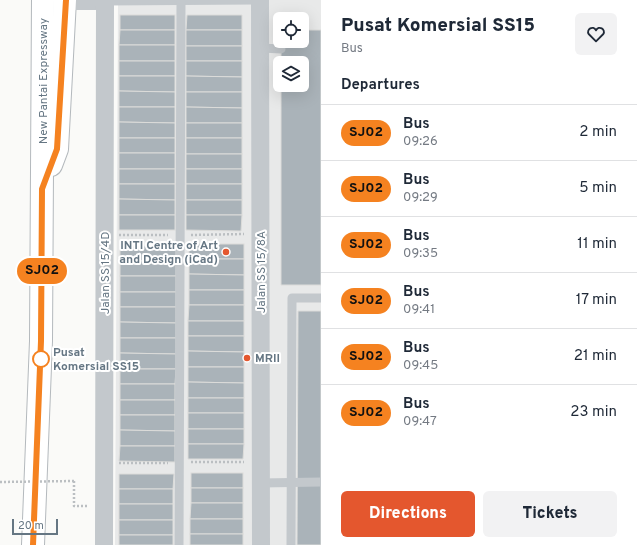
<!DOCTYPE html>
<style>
body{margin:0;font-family:Overpass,sans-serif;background:#f2f2f3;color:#1f2937;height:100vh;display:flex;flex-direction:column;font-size:15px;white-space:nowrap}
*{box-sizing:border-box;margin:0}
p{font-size:13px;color:#747a83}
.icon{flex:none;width:22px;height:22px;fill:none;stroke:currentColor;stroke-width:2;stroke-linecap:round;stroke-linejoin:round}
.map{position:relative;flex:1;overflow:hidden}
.details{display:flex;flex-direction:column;background:#fff;width:316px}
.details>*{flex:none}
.badge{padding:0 8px;border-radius:13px;font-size:14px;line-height:26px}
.fabs{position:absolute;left:273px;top:12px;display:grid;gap:8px}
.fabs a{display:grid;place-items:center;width:36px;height:36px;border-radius:6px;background:#fff;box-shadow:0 4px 16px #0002;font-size:20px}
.scale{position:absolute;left:12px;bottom:10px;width:46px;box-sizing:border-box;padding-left:4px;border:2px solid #657683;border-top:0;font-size:11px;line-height:14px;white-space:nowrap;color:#657683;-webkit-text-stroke:3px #fff;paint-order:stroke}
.map>.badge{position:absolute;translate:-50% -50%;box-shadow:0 0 0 2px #fff}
h2{padding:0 20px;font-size:15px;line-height:36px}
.round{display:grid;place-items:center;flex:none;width:42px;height:42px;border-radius:6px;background:#f2f2f3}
.headline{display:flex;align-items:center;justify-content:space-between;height:68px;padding:0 20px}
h1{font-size:19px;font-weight:800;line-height:30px}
.primary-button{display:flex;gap:8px;margin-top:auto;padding:8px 20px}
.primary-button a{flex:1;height:46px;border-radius:6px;background:#e4572e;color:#fff;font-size:16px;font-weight:800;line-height:46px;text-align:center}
.primary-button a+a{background:#f2f2f3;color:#1f2937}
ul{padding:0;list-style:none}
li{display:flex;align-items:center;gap:12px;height:56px;padding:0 20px;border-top:1px solid #e0e1e3}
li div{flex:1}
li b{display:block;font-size:15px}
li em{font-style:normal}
li .badge{min-width:44px;font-weight:700;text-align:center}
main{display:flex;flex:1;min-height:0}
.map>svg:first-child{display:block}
</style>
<main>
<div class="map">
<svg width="321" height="545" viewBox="0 0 321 545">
<rect width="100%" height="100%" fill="#fafaf8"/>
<path fill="#e8e9e9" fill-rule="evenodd" d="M118,0H321V545H115ZM280,19H302V41H280ZM280,63H302V85H280Z"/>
<g fill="#aab3b9" stroke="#dcdcda">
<rect x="120" y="15" width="55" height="15"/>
<polygon points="187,15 242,15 242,30 186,30"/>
<polygon points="120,30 175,30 175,45 119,45"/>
<rect x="186" y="30" width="56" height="16"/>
<polygon points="302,30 321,30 321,285 281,285 281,85 302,85 302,63 281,63 281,41 302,41"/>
<rect x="119" y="45" width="56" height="16"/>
<rect x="186" y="46" width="56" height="15"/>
<rect x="119" y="61" width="56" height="15"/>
<polygon points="186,61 242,61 242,77 186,76"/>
<polygon points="119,76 175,76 175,92 119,91"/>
<polygon points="186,76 242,77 242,92 186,92"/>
<polygon points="119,91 175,92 175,107 119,107"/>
<polygon points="186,92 242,92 242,108 186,107"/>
<polygon points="119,107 175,107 175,123 119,122"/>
<polygon points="186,107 242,108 242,123 186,123"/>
<polygon points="119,122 175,123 175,138 119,138"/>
<rect x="186" y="123" width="56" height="15"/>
<rect x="119" y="138" width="56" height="15"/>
<rect x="186" y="138" width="56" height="16"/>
<rect x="119" y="153" width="56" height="16"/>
<rect x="186" y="154" width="56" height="15"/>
<rect x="119" y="169" width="56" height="15"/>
<rect x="186" y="169" width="56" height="15"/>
<polygon points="119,184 175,184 175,200 119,199"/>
<rect x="186" y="184" width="56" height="16"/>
<polygon points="119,199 175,200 175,215 119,215"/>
<rect x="186" y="200" width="56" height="15"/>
<rect x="119" y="215" width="56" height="15"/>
<polygon points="186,215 242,215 241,231 186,230"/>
<rect x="189" y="244" width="55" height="15"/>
<rect x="120" y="246" width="56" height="15"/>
<polygon points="189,259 244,259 244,275 189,274"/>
<rect x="120" y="261" width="56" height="15"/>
<polygon points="189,274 244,275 244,290 189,290"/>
<rect x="120" y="276" width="56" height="16"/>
<rect x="189" y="290" width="55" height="15"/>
<rect x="120" y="292" width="56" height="15"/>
<polygon points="189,305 244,305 244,321 188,321"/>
<polygon points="120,307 176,307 176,323 120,322"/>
<polygon points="298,311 321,311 321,545 297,545"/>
<rect x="188" y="321" width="56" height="15"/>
<polygon points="120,322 176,323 176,338 120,338"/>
<polygon points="188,336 244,336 244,352 188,351"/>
<polygon points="120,338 176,338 176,354 120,353"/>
<polygon points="188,351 244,352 244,367 188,367"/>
<polygon points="120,353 176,354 176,369 120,369"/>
<polygon points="188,367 244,367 244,383 188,382"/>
<polygon points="120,369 176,369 175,384 120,384"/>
<polygon points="188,382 244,383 244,398 188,398"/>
<rect x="120" y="384" width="55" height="16"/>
<rect x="188" y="398" width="56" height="15"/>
<rect x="120" y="400" width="55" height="15"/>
<rect x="188" y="413" width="56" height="16"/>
<polygon points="120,415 175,415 175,431 120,430"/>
<rect x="188" y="429" width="56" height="15"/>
<polygon points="120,430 175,431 175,446 120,446"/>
<polygon points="188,444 244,444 243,459 188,459"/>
<polygon points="120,446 175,446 175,462 119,461"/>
<rect x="191" y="473" width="52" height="15"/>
<polygon points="119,474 174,474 173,489 119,489"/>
<rect x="191" y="488" width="52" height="15"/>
<rect x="119" y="489" width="54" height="15"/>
<polygon points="191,503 243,503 243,519 190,519"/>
<rect x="119" y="504" width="54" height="16"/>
<rect x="190" y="519" width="53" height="15"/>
<rect x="119" y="520" width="54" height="15"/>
<rect x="190" y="534" width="53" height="11"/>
<rect x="119" y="535" width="54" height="10"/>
</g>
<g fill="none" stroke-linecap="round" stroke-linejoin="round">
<defs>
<g id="motorway">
<polyline points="51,165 57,149 65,0"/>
<polyline points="33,545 41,341 43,0"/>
</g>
</defs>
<use href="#motorway" stroke="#b4b9bd" stroke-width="24"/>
<g stroke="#bbbfc2" stroke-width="2.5" stroke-dasharray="2 2" stroke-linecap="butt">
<polyline points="119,235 168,235"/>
<polyline points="191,235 244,234"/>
<polyline points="191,462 244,462"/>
<polyline points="119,463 168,463"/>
<polyline points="74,481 74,506 89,506"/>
</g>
<g stroke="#c3c8cc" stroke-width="9">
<polyline points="105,1 257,0"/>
<polyline points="261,48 281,49"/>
<polyline points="261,483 321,482"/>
<polyline points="179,545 181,0"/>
<polyline points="291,545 292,298 321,298"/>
</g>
<g stroke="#c3c8cc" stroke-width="18">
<polyline points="260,0 261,545"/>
<polyline points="65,1 105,1"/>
<polyline points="104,545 105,0"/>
</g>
<use href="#motorway" stroke="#fff" stroke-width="22"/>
<polyline stroke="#bbbfc2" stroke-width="2.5" stroke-dasharray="2 2" stroke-linecap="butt" points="0,482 74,481"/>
</g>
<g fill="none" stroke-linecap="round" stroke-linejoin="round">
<defs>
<polyline id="line" points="33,545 41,341 42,189 57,149 66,0"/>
</defs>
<use href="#line" stroke="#fff" stroke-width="9"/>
<use href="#line" stroke="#f58220" stroke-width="6"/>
</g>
<g fill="#e4572e" stroke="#fff" stroke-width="1.5">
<circle cx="226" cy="252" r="4"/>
<circle cx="247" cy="358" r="4"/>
</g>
<circle fill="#fff" stroke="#f58220" stroke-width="2" cx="41" cy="359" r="8"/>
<g text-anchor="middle" stroke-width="4" stroke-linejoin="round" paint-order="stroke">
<g font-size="12" fill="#657683" stroke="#fff">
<text transform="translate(43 81) rotate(-90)" y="4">New Pantai Expressway</text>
<text transform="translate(261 272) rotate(-90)" y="4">Jalan SS 15/8A</text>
<text transform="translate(105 273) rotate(-90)" y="4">Jalan SS 15/4D</text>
</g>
<g font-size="12" font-weight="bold" fill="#657683" stroke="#fff" text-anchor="end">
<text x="218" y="249">INTI Centre of Art<tspan x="218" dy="14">and Design (iCad)</tspan></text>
<text x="255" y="362" text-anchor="start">MRII</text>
</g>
<g font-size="12" font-weight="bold" fill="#657683" stroke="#fff" text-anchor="start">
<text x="53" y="356">Pusat<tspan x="53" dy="14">Komersial SS15</tspan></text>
</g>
</g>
</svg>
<div class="fabs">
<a><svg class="icon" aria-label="locate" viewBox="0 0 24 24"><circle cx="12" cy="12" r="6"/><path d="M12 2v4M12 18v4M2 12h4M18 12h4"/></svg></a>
<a><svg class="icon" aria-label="layers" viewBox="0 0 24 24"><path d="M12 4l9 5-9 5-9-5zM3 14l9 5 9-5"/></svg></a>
</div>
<div class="scale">20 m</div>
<b class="badge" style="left:42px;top:271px;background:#f58220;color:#111">SJ02</b>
</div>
<section class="details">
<div class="headline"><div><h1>Pusat Komersial SS15</h1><p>Bus</p></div><a class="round"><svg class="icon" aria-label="heart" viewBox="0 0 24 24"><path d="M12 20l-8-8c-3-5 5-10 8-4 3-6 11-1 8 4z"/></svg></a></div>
<h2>Departures</h2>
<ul>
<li><span class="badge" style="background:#f58220;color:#111">SJ02</span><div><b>Bus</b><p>09:26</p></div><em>2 min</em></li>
<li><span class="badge" style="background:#f58220;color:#111">SJ02</span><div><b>Bus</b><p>09:29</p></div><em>5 min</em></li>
<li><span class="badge" style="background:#f58220;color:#111">SJ02</span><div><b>Bus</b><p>09:35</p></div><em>11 min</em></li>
<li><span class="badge" style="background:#f58220;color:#111">SJ02</span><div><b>Bus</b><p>09:41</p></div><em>17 min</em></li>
<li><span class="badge" style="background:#f58220;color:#111">SJ02</span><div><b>Bus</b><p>09:45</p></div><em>21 min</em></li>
<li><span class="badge" style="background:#f58220;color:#111">SJ02</span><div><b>Bus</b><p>09:47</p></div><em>23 min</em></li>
</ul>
<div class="primary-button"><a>Directions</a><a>Tickets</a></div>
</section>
</main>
